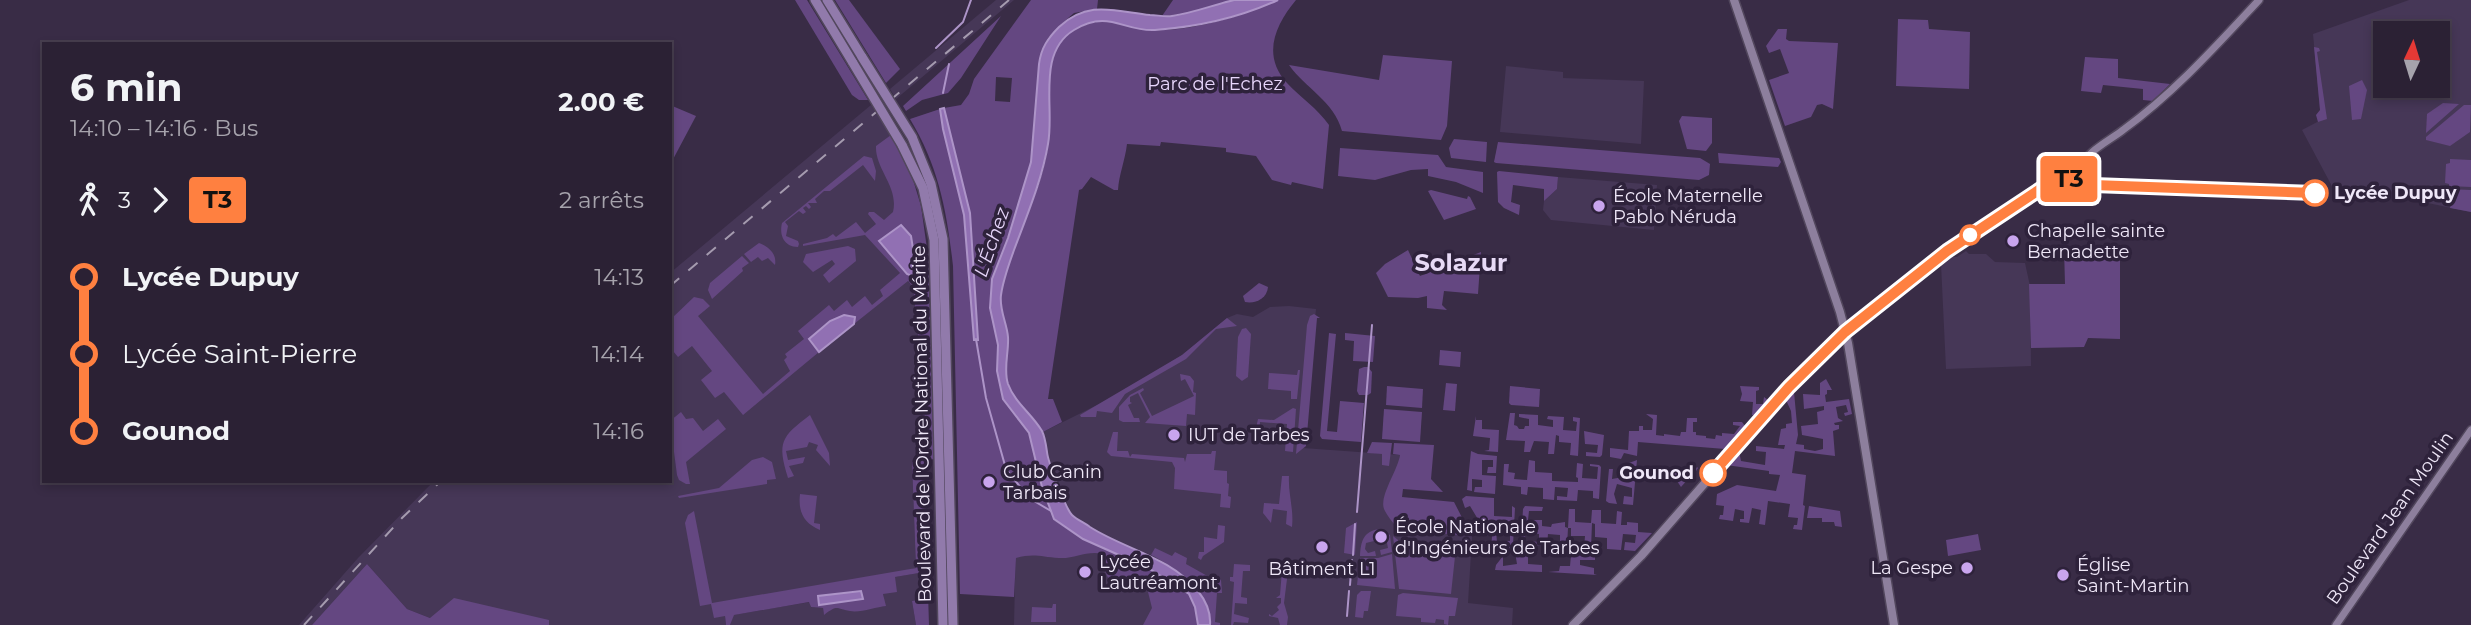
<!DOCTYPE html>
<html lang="fr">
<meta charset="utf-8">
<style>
body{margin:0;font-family:Montserrat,sans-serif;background:#372e40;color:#f1f3f6;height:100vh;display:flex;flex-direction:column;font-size:26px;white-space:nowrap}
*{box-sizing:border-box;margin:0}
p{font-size:23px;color:#a6a3ac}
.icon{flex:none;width:38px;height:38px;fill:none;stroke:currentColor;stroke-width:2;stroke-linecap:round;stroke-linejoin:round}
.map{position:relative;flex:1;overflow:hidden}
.details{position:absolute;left:42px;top:42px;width:630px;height:441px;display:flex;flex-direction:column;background:#2b2134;border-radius:0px;box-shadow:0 4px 10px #0003,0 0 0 2px #473e4f}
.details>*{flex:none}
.badge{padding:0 14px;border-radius:5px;font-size:24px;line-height:46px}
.needle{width:46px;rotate:4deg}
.controls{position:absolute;left:2373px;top:21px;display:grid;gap:14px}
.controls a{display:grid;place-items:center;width:77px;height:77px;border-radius:0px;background:#2b2134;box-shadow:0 4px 10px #0003,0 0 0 2px #473e4f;font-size:35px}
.map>.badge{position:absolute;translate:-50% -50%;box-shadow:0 0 0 4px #fff}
.legs{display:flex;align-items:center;gap:10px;height:77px;padding:0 28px;font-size:23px}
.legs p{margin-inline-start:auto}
.overview{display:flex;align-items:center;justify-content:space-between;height:119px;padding:0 28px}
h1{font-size:38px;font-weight:700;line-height:52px}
ul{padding:0 28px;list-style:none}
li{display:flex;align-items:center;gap:24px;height:77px;font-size:26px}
li i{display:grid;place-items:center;width:10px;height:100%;margin:0 9px;background:currentColor}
li i::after{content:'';width:18px;height:18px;margin:-9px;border:5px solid;border-radius:50%;background:#2b2134}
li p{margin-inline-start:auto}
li:first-child i{background:linear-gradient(#0000 50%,currentColor 0)}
li:last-child i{background:linear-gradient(currentColor 50%,#0000 0)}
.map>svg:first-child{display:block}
</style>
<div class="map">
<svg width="2471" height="625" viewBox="0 0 2471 625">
<rect width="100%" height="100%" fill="#392c46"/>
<g fill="#463757" fill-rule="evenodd">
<polygon points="996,0 1014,0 896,99 890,89"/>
<path d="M2409,0H2471V212L2394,196L2352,190H2334L2302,130L2321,120L2313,34ZM2385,33H2438V86H2385Z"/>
<polygon points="1506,66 1563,72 1563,78 1644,81 1641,144 1500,132"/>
<polygon points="871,105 894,140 906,204 870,239 913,287 921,365 924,461 912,462 916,568 725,616 726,625 549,625 548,620 430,618 407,609 367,564 312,625 299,625 358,558 434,481 670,481 670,273"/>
<polygon points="1558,177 1657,185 1654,230 1551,220 1543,210 1544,201 1557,189"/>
<polygon points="1966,251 1969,254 1986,254 1995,262 2025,263 2030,286 2031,366 1946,369 1941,264 1951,257 1957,257"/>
<polygon points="1289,306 1316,309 1303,448 1400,455 1399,465 1383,502 1398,528 1472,537 1468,603 1513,608 1512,625 1210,625 1205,602 1181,574 1151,555 1108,538 1071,514 1050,462 1043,432 1109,399 1158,370 1182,355 1227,318 1237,314 1253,317 1270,307"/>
<polygon points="1029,529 1134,563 1198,625 1014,625 1016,537"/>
<polygon points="919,573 923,594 921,599 912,601 916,625 730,625 733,615 810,602 811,607 823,608 824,614 836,607 846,610 885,606 883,594 894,577"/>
</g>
<g fill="#644781" fill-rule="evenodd">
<polygon points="795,0 807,0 868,100 859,100 852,95"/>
<polygon points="835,0 849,0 900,69 886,83"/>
<path d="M1031,0H1098L1097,9L1074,13L1067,19L1048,38L1040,56L1031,162L1008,238L992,279L990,308L998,345L997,371L1003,399L1029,433L1042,487L1054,520L1083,539L1148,568L1189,594L1195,607L1198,625H1143L1152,608L1145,580L1141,579L1135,587C1109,586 1104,579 1103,554C1087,550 1075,559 1059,558C1041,557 1034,553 1016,558L1014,597L960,594L953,266C947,212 939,167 910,119L940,109L943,129L964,215L974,340H978L970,213L944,108L961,105L969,94L974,79ZM996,77L1012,78L1010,102L995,101Z"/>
<polygon points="1173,0 1234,0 1193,13 1162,16"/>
<path d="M1278,0H1296C1276,24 1261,55 1287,83C1300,97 1318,109 1329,125L1323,189L1292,182L1291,185L1272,180L1256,156L1226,152V148L1161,142L1160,146L1127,144C1125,161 1119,174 1118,190H1114L1091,177L1082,189L1079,190L1048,399H1053L1062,422L1043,432C1029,416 1008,397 1006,375C1005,362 1009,350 1008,338C1007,324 999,311 1001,296C1002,281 1009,265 1014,250C1027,215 1045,177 1049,139C1053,105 1039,52 1073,31C1091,20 1110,19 1129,25C1136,27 1143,30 1150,30C1189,32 1243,16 1278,0Z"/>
<polygon points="1001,16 961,78 948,93 922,100 906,111 903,106"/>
<polygon points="1898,19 1928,20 1929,29 1970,32 1969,89 1896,86"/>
<polygon points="1778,29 1787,29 1786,39 1789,41 1838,43 1833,109 1822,104 1817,105 1811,117 1785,126 1769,80 1789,73 1780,49 1769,53 1766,46"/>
<polygon points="2314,47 2319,48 2320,51 2317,52 2327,119 2318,122 2316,115 2320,110"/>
<path d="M1383,55L1452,61L1447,126L1441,140L1342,131C1334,101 1305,88 1289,65L1379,80Z"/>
<polygon points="2085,57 2118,59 2118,78 2170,84 2153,101 2143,100 2143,89 2103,85 2101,93 2081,91"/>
<polygon points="2362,80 2367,90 2361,119 2352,120 2349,86"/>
<polygon points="2443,103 2459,104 2426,133 2427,114"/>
<polygon points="670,105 696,116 670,165"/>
<polygon points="2464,105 2471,105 2470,132 2450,146 2426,140 2426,137"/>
<polygon points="1682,116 1712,118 1712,143 1706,151 1687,149 1679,121"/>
<path d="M891,135L911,173L921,206L928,256L934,459L924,461L929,625H916L912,601L921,599L920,594L923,593L919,573L895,577L897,592L883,594L886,606C876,607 860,613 850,611C835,609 839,604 824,615L823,608L811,607L809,602L734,615L730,625H726L725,616L714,618L711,604L700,606L685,523L688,515L694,511L712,603L916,568L912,462L924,460L921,365L913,287L908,281L854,324L855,317C835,313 823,326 809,339L819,352L743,415L724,392L715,398L701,380L712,371L692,346L678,357L673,351L671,360L674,386L670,388V320L694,297L703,299L710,306L698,316L763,394L790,371L784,360L787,357L785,354L804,339L798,331L829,305L834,311L847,300L852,307L865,296L872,305L883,296L880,290L900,273L865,235L803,246V244L827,238L833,234L836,237L856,222L865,233L876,224L868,214L869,212H874L884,220L893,212C899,187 875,169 876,146ZM861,591L862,599L819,605L818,596Z"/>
<polygon points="1454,139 1487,142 1486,162 1451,158 1449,148"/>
<polygon points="1498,142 1700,158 1710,164 1709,175 1699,180 1496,163 1494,162"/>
<polygon points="1340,148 1438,155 1446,167 1483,172 1483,193 1456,182 1428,176 1428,169 1411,170 1375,180 1338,176"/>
<polygon points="1718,153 1779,158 1781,162 1778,167 1719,163"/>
<path d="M864,156L872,158L876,171L875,181L863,165L830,191H824L815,199L817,203H808L811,207L809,209L806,206L803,208L806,212L803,214L799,211L785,222L788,226L786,236L798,241L799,244L798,247C784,247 779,235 782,223Z"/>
<polygon points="2450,159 2471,160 2471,187 2449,186 2449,184 2445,183 2446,164 2450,163"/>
<polygon points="1499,171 1558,177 1557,189 1544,201 1544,189 1513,185 1511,202 1520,205 1519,215 1504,208 1498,202 1497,172"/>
<polygon points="2447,189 2471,190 2471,212 2450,208 2452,198 2446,196"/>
<polygon points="1431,190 1467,199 1468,196 1470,197 1476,209 1444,220 1428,191"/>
<path d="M759,243C769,247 777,254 775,265L768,258L762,261L758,257L751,262L744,254Z"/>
<polygon points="848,246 855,249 856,261 829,283 823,275 835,264 832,260 813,272 803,262 806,254"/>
<polygon points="2064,248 2120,249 2120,339 2088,338 2084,347 2031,348 2029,284 2065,284"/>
<polygon points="1408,250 1420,276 1481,252 1478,294 1444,291 1442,305 1447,310 1427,308 1427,296 1418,298 1388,297 1376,273 1385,264"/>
<polygon points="742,256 749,263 742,268 743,271 712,299 708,290 710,283"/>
<path d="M1259,283L1268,287C1267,299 1255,304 1245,302L1243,296Z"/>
<polygon points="1314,314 1320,318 1317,318 1306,446 1296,454 1307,325 1310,316"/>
<polygon points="1227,318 1237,326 1216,329 1186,359 1125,394 1112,413 1097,411 1096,417 1081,417 1080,415 1182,355"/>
<polygon points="1246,328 1251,334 1248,377 1242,381 1236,376 1238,337 1242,329"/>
<polygon points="1329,333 1336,334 1327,431 1337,432 1340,401 1364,403 1361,442 1322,439 1320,436"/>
<polygon points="1345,333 1375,336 1373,362 1353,361 1354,341 1345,340"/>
<polygon points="1440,350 1461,352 1460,367 1439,365"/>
<polygon points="1364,367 1368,367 1372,372 1371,393 1368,395 1359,395 1357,391 1359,369"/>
<polygon points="1298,370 1300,370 1297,399 1291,399 1291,391 1268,389 1269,373 1297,375"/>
<polygon points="1180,374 1190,376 1194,381 1193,392 1196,393 1195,415 1187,414 1186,426 1145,423 1150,417 1138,393 1130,397 1130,402 1132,403 1128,405 1134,418 1139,418 1140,422 1123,422 1119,420 1119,407 1130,395 1143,388 1144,390 1140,393 1152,416 1194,396 1185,379 1181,381"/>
<polygon points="1826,379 1832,390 1827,390 1827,394 1825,395 1826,402 1849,399 1852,414 1845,416 1844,413 1848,412 1846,405 1836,407 1838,418 1843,421 1834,423 1835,425 1839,425 1839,429 1833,431 1835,456 1795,451 1792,473 1806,475 1803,505 1805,506 1802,530 1793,529 1794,525 1797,525 1798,518 1788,517 1790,504 1768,501 1765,525 1759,524 1761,510 1752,508 1749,523 1740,522 1740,519 1744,519 1744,511 1735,509 1733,521 1719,519 1720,515 1723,515 1724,506 1716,505 1717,494 1737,485 1776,491 1780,475 1769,474 1769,471 1726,465 1739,451 1741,461 1765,465 1766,452 1756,451 1756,446 1784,449 1785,445 1778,445 1781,429 1786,428 1786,424 1792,423 1791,411 1786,400 1794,392 1798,435 1796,444 1804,445 1804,449 1815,451 1823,449 1823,439 1802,435 1801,426 1818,424 1817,412 1824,410 1824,406 1804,409 1803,394 1820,395 1820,383"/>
<polygon points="1446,383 1457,384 1455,411 1443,410"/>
<polygon points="1387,386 1423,389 1422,408 1386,405"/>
<polygon points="1510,386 1540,389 1539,407 1511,405 1509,403"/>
<polygon points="1740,386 1759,387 1759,390 1756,391 1756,404 1763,404 1764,397 1768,400 1755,415 1752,415 1753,402 1740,401 1742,394"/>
<polygon points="1293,408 1296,409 1293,452 1285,451 1287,424 1260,422 1259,437 1254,437 1258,419 1274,420"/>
<polygon points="1384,409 1422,412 1420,442 1382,439"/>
<polygon points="681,412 686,419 693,418 703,431 718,419 726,429 686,462 690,484 686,484 679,480 677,475 670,421"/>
<polygon points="1510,413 1515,413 1514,425 1517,426 1519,429 1524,429 1525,426 1529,426 1529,419 1519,417 1519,414 1538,415 1538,425 1553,427 1553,420 1547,419 1548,416 1564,417 1563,430 1576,431 1577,422 1573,421 1573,417 1580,418 1578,456 1570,455 1571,443 1559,442 1559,436 1556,435 1554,454 1548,454 1549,442 1534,441 1530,452 1524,452 1525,441 1506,440"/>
<polygon points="1646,414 1657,415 1656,435 1664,436 1664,434 1680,436 1681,432 1686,432 1687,418 1697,418 1697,422 1693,422 1693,432 1696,432 1696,435 1706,436 1706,438 1715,439 1716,435 1722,436 1722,433 1734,434 1740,426 1733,425 1733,422 1742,422 1745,426 1725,449 1638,442 1637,456 1624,453 1621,459 1610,457 1610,448 1628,450 1629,431 1639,431 1639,426 1643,426 1643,430 1652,430 1653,419"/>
<path d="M810,415L829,453L830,466L816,450L818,445L809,442L807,447L786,451L788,460L805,457L803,463L789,466L794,476L788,478C777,442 781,437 810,415Z"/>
<polygon points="1476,416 1476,420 1482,420 1482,429 1499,430 1498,452 1484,451 1489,450 1490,438 1473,436"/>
<polygon points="1584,431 1604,435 1602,455 1600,457 1586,456 1586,452 1597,453 1598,445 1585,444"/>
<polygon points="1113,432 1118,432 1117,451 1128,451 1130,457 1132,454 1184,458 1185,462 1187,454 1211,454 1212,451 1216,451 1214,470 1227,471 1227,483 1229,484 1228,496 1231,497 1230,508 1220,507 1221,494 1174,489 1175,468 1172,462 1111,456 1107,452"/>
<polygon points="1372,442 1392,443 1389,466 1382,465 1382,454 1367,453"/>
<path d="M1394,443L1434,445L1431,479L1443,492L1403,489L1402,497L1454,502L1472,537L1397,528C1393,522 1387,516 1384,509C1379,496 1398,470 1400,455L1393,454Z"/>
<polygon points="1471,451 1478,454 1497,456 1496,473 1487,473 1488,467 1493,467 1493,460 1482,460 1482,475 1496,476 1495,494 1474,492 1475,487 1482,487 1482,480 1472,479 1472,491 1467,490"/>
<polygon points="763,457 772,462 776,479 767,480 767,484 679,498 678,496 719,488 752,460"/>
<polygon points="1529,460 1535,461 1535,472 1552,473 1552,481 1578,482 1578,478 1576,477 1577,463 1583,464 1582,478 1597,479 1598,467 1590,466 1590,464 1599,465 1601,467 1599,499 1593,498 1593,491 1578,490 1577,501 1557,500 1557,496 1567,497 1568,488 1555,487 1554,500 1543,499 1543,488 1528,487 1527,495 1521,494 1521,487 1503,485 1504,464 1509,464 1508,472 1515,473 1514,479 1527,480"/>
<polygon points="1637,460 1633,505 1623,504 1624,496 1632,497 1632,488 1617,484 1614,494 1617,504 1609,503 1606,501 1609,469 1613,469 1612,479 1623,477 1623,470 1626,470 1629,463"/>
<polygon points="1697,467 1698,468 1691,479 1689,478 1681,487 1677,481 1663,480 1664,468 1695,470"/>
<path d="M1282,476H1289C1288,494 1294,509 1292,527L1286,524L1287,511L1273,509L1271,523L1263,513L1264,503L1279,504Z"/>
<path d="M800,494L817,496L814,523L820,524V530C803,523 798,511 800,494Z"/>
<polygon points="1466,496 1494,498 1494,516 1512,517 1512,506 1515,508 1513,545 1505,545 1505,541 1510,541 1510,532 1496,531 1497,542 1503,546 1513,547 1511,552 1491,551 1492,536 1488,536 1470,506 1465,508 1462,499"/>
<polygon points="1525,506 1543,507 1542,511 1529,511 1528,520 1542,520 1542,526 1551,527 1552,524 1565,522 1565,527 1568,528 1569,509 1575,509 1575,522 1591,523 1592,510 1601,510 1601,523 1616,524 1617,511 1622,512 1621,525 1627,525 1627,522 1638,523 1638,532 1652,533 1635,551 1624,550 1625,542 1635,543 1636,535 1623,534 1621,550 1607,549 1607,538 1595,537 1595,524 1592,523 1591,549 1584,548 1585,536 1571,536 1571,528 1568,528 1567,547 1550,546 1550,542 1560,543 1560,535 1548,534 1547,546 1528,545 1529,541 1539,542 1539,534 1526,533 1523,545 1521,542 1523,509"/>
<polygon points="1809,506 1840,511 1842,527 1835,526 1834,522 1822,522 1822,518 1807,518"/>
<polygon points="1357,522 1355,555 1344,553 1346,528"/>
<polygon points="1218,525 1225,526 1224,542 1203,556 1201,560 1198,558 1199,552 1204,552 1204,537 1217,539"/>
<path d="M1380,529L1390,535L1392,552L1381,555L1380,550L1388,548L1386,538L1366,543L1365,549L1368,553L1375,551L1376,556H1360C1361,541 1363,531 1380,529Z"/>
<polygon points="1978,534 1981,550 1948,556 1946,540"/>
<polygon points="1393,536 1398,540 1398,545 1447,551 1448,547 1456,547 1451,594 1399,589"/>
<path d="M1155,548L1172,556L1175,552L1187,558L1186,564L1211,578L1214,574L1221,580L1222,593H1217L1215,622L1220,623V625H1210C1212,593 1177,568 1151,555Z"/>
<polygon points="1515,552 1528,553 1528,564 1542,565 1542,572 1495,570 1496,565 1503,556 1503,566 1517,564"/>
<polygon points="1392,554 1395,589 1357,585 1360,558 1378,558"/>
<polygon points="1571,555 1595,556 1595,560 1580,560 1580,565 1594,568 1594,574 1597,575 1548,572 1559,571 1560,566 1570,566"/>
<polygon points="367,564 407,609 430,618 454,598 549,620 549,625 312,625"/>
<polygon points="1234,564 1250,565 1250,571 1243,571 1241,597 1247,598 1247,604 1235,603 1234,614 1249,618 1248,623 1234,622 1233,625 1231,625 1234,582 1230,581 1230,577 1233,577"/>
<polygon points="1282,570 1288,571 1284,603 1288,617 1287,625 1280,625 1278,618 1269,616 1269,614 1272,616 1279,610 1277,607 1281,603 1281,598 1276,598 1280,595"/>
<polygon points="1361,591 1371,591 1368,611 1364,611 1363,618 1355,617 1357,595"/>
<polygon points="1403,593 1458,598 1455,616 1449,616 1448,625 1444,624 1444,620 1436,619 1435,623 1421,622 1421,618 1396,616 1398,595"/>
<polygon points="1053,604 1056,604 1056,622 1031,622 1032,607 1052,608"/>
</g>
<g fill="#9170b3" stroke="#ad94c8" stroke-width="2">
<path d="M1234,0H1278C1241,17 1197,27 1155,30C1124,32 1109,9 1074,30C1036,53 1055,108 1048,144C1042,180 1027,215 1014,250C1009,264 1003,280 1001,295C999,310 1007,323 1008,337C1009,352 1003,369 1008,384C1015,403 1032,414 1042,431C1045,437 1046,445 1047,452C1048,462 1066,509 1072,515C1077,520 1085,523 1090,527C1126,550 1169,556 1198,591C1206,601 1211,612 1210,625H1198L1195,607L1189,594L1148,568L1083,539L1054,519L1042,487L1029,433L1003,399L997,371L998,345L990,308L992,279L1008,238L1031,162L1039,64C1041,48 1048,38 1059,27C1088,0 1114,11 1150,15C1157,15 1164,17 1172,16C1193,13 1213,5 1234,0Z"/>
<polygon points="944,108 970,213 978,340 974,340 964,215 943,129 940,109"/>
<polygon points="901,225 911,236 917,274 912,276 907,274 879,241"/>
<polygon points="844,315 855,317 854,324 819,352 809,339 830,321"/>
<polygon points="861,591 863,599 819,605 818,596"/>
</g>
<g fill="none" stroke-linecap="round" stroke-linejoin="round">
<g stroke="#ad94c8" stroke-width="2">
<polyline points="936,48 963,22 971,0"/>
<polyline points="943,93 949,64"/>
<polyline points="976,339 986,398 1006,469 1029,498 1051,511"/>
<polyline points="1357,512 1372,325"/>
<polyline points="1353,555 1355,524"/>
<polyline points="1350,585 1352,560"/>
<polyline points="1347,616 1349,591"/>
</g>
<defs>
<g id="tertiary">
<circle cx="2075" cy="175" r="8"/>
<path d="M2080,168C2087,151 2109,141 2123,130C2174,93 2217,45 2259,0"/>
<polyline points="1845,332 1936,259 1978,230 2048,184 2068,179"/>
<polyline points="2336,625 2471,430"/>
</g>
<g id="secondary">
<polyline points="1734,0 1840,312 1848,343 1894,625"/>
<polyline points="1573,625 1641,556 1789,387 1845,332"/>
</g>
<g id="primary">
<polyline points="815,0 853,63"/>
<polyline points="827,0 862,57"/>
<polyline points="912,137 931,184 943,239 953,625"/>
<polyline points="902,145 923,188 934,240 943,625"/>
</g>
</defs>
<use href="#tertiary" stroke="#52475d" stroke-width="10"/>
<use href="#secondary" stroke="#52475d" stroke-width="11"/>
<use href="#primary" stroke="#52475d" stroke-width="12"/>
<use href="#tertiary" stroke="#8d7f9d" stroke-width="7"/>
<use href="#secondary" stroke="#8d7f9d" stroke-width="8"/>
<use href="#primary" stroke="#917aab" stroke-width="9"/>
<g stroke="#a59baf" stroke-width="2" stroke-dasharray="12 12" stroke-linecap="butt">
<polyline points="670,286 1009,0"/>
<polyline points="304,625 402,518 441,481"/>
</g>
<defs>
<g id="primary-bridge">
<polyline points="862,57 912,137"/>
<polyline points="853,63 902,145"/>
</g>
</defs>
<use href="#primary-bridge" stroke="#52475d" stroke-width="12" stroke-linecap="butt"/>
<use href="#primary-bridge" stroke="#917aab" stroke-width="9"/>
</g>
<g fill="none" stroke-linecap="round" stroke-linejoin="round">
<defs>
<polyline id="line-1" points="1713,473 1789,387 1845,332 1947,251 2048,184 2068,179 2077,183 2082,179 2093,185 2315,193"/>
</defs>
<use href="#line-1" stroke="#fff" stroke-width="16"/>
<use href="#line-1" stroke="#ff8040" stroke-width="10"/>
</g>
<g fill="#fff" stroke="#ff8040" stroke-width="3.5">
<circle cx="2315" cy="193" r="12"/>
<circle cx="1970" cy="235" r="9"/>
<circle cx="1713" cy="473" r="12"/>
</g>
<g fill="#c9a5ee" stroke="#2e223b" stroke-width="2.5">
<circle cx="1599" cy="206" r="7"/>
<circle cx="2013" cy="241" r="7"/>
<circle cx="1174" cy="435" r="7"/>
<circle cx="989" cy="482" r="7"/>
<circle cx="1381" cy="537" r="7"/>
<circle cx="1322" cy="547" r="7"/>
<circle cx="1967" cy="568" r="7"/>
<circle cx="1085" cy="572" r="7"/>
<circle cx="2063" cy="575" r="7"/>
</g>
<g text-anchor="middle" stroke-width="7" stroke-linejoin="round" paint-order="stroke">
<g font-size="18" fill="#e8d6fc" stroke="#2e223b">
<text x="1215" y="90">Parc de l'Echez</text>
</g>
<g font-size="18" font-weight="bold" fill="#efe7f8" stroke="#2e223b" text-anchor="start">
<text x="2334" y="199">Lycée Dupuy</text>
<text x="1694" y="479" text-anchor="end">Gounod</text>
</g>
<g font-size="18" fill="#efe7f8" stroke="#2e223b" text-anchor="start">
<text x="1613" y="202">École Maternelle<tspan x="1613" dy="21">Pablo Néruda</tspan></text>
<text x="2027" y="237">Chapelle sainte<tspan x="2027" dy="21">Bernadette</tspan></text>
<text x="1188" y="441">IUT de Tarbes</text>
<text x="1003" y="478">Club Canin<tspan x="1003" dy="21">Tarbais</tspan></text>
<text x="1395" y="533">École Nationale<tspan x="1395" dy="21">d'Ingénieurs de Tarbes</tspan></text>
<text x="1099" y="568">Lycée<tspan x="1099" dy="21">Lautréamont</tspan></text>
<text x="2077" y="571">Église<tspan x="2077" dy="21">Saint-Martin</tspan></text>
<text x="1953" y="574" text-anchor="end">La Gespe</text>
<text x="1322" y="575" text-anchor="middle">Bâtiment L1</text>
</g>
<g font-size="18" fill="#efe7f8" stroke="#2e223b">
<text transform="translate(922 424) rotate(-91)" y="6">Boulevard de l'Ordre National du Mérite</text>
<text transform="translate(2390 518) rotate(-55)" y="6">Boulevard Jean Moulin</text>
</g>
<g font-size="19" font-style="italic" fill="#e4d3f8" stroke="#2e223b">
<text transform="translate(991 242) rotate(-71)" y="7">L'Échez</text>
</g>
<g font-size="24" font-weight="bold" fill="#e7daf6" stroke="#2e223b">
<text x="1461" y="271">Solazur</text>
</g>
</g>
</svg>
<div class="controls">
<a><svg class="needle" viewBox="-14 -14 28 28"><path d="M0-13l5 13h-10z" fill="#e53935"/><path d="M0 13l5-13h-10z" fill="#a6a3ac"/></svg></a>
</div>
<b class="badge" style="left:2069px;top:179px;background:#ff8040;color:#111">T3</b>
<section class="details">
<div class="overview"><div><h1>6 min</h1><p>14:10 – 14:16 · Bus</p></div><b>2.00 €</b></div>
<div class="legs"><svg class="icon" aria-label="walk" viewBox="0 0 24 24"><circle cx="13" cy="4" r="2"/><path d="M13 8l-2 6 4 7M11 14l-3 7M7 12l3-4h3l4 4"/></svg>3<svg class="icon" aria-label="forward" viewBox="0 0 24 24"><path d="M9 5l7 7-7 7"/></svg><b class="badge" style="background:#ff8040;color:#111">T3</b><p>2 arrêts</p></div>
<ul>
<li><i style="color:#ff8040"></i><b>Lycée Dupuy</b><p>14:13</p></li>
<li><i style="color:#ff8040"></i><span>Lycée Saint-Pierre</span><p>14:14</p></li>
<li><i style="color:#ff8040"></i><b>Gounod</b><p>14:16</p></li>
</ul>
</section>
</div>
